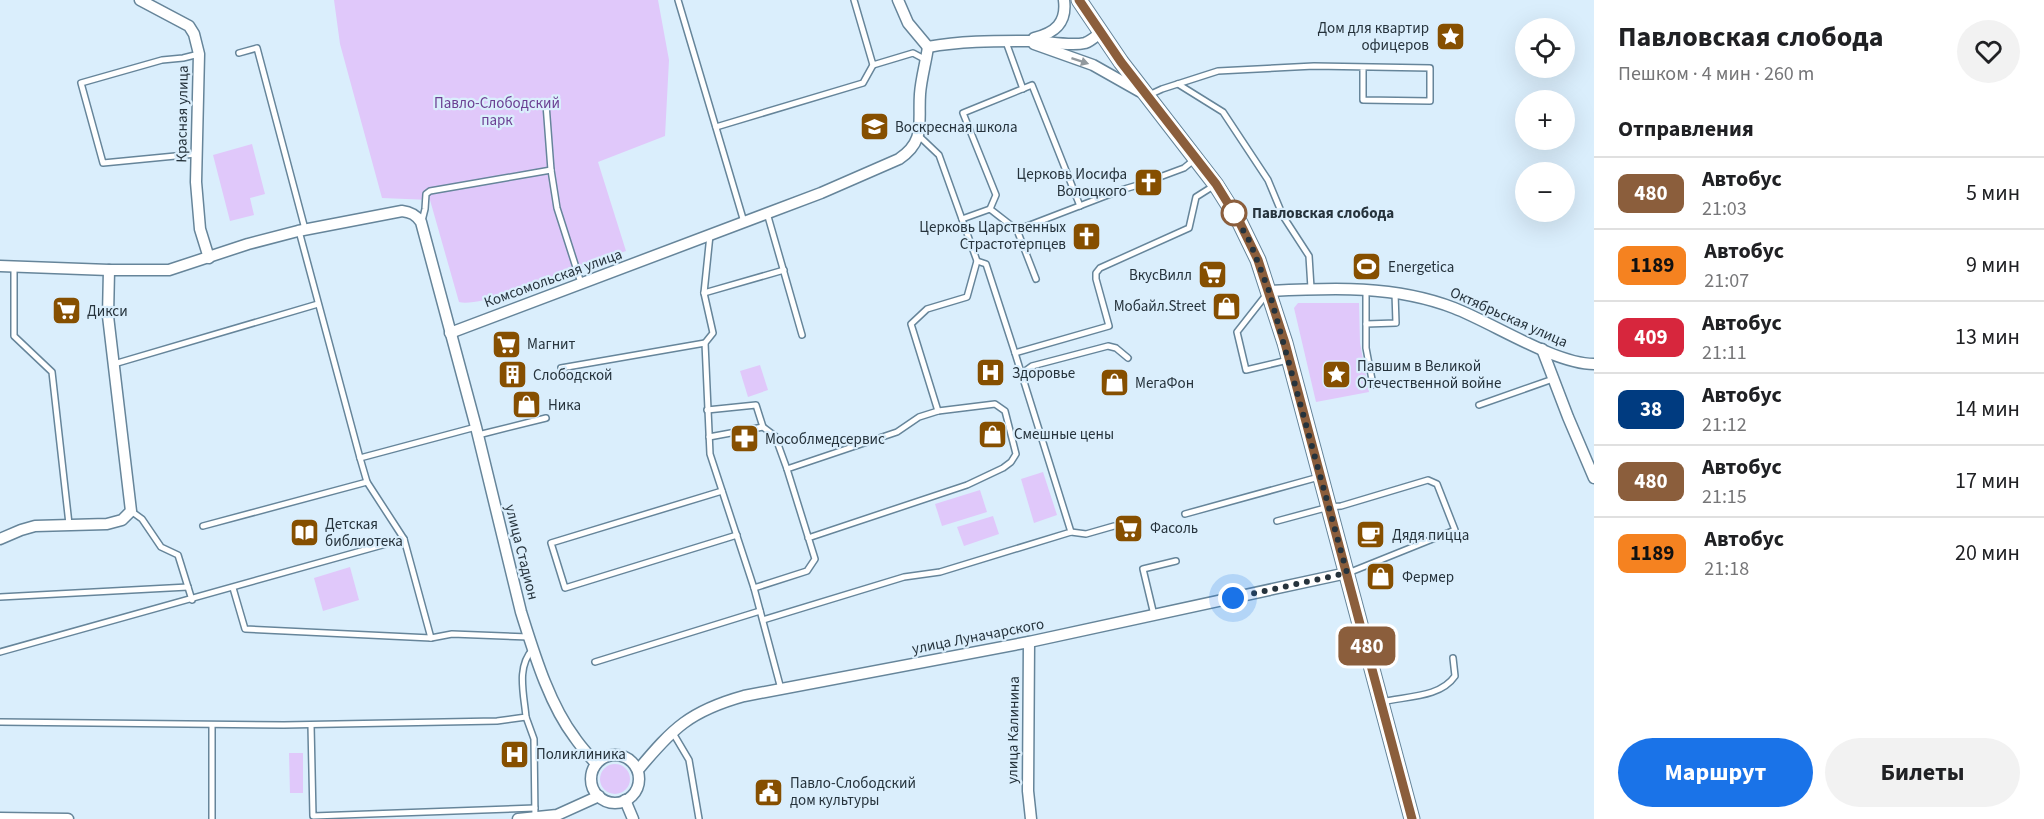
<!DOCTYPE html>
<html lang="ru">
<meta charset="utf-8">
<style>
body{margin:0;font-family:"Source Sans 3",sans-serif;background:#f2f2f2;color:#202124;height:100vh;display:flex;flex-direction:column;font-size:22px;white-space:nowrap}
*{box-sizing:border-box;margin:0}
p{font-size:20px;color:#757577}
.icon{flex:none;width:33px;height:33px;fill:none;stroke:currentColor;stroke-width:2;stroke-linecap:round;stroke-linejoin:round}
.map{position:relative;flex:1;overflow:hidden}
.panel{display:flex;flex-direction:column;background:#fff;width:450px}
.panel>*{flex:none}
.badge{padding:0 12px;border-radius:9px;font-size:21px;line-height:39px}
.controls{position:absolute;left:1515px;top:18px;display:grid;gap:12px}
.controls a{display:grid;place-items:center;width:60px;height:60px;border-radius:50%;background:#fff;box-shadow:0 6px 24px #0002;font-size:30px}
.you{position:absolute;width:30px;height:30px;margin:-15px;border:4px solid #fff;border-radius:50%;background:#1a73e8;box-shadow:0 0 0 9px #1a73e833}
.map>.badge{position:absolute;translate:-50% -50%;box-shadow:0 0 0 3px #fff}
h2{padding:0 24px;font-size:22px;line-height:54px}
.round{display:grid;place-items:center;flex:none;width:63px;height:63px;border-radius:32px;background:#f2f2f2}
.summary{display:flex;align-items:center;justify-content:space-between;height:102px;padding:0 24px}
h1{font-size:28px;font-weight:700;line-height:45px}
.cta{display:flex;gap:12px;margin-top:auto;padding:12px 24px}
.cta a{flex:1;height:69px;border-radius:36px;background:#1a73e8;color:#fff;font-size:24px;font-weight:700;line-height:69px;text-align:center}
.cta a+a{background:#f2f2f2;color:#202124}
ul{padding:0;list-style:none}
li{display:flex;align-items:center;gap:18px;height:72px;padding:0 24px;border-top:2px solid #e0e0e0}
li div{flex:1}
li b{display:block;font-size:22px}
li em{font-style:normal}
li .badge{min-width:66px;font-weight:700;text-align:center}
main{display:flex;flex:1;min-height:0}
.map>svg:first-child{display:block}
</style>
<main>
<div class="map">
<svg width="1594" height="819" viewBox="0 0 1594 819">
<rect width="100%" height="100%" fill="#daeefc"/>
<g fill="#e0c8fa">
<path d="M334,0H658L669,60L665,136L598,162L626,251C596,261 483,309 459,302L430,200L382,198L340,44Z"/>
<polygon points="252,144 265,194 250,198 254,215 230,221 213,155"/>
<polygon points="1298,303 1359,303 1360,343 1369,392 1316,402 1294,308"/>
<polygon points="760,365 768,390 748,397 740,371"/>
<polygon points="1043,472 1057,515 1034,523 1021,479"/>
<polygon points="980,490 987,512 942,526 935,504"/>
<polygon points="993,516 999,534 964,546 957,527"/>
<polygon points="350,567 359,600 323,611 314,578"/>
<polygon points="289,753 303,753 303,793 290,793"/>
<circle cx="615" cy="779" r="15"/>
</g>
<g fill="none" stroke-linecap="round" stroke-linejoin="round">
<defs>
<g id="lane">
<polyline points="678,0 744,222"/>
<polyline points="854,0 873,65 913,53 926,60"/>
<polyline points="1006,42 1023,89"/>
<polyline points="239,53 257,48 305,229"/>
<polyline points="1178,84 1223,112 1268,180 1283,216 1309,256 1311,288"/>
<polyline points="1149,95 1162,89 1218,71 1314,66 1430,68 1430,101 1363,100 1363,67"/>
<polyline points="546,104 551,170 557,208 581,283"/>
<polyline points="716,127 863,83 873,65"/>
<polyline points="919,136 939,155 977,261 967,297 927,309 911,324 938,411"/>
<polyline points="196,154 103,163 81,83 162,60 183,58 199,54"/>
<polyline points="1157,178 1184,168 1195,159"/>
<polyline points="990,209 996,195 963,113 1032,85 1080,206"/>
<polyline points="767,213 802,335"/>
<polyline points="962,219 990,209 1017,230"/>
<polyline points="422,221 425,209 426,194 430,191 551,170"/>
<polyline points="299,231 360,458 476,427"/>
<polyline points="710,235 704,293 713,333 705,343 710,454 754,588 781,689"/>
<polyline points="977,261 986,264 1015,353"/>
<polyline points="14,267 14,336 52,372 69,524"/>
<polyline points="1036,279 1017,230 1121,190 1138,185"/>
<polyline points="1366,289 1366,324 1396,323 1395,293"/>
<polyline points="704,293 784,270"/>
<polyline points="1266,295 1237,332 1246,370 1288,360"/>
<polyline points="1366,324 1366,348 1373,385"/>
<polyline points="114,364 318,304"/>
<polyline points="561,368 705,343"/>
<polyline points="1021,374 1032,366 1108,346 1116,348 1128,358"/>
<polyline points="1479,405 1553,379"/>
<polyline points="707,410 756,405 763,427"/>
<polyline points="478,435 546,418"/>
<polyline points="709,437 763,427 775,436 787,469"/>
<polyline points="360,458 367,482 404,539 431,638 452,634 529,637"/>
<polyline points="722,491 551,543 565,588 737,535"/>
<polyline points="131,511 142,519 161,547 178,555 192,600"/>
<polyline points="1185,514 1319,477"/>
<polyline points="1277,521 1329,507 1341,506 1428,480 1437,484 1455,530 1348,573"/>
<polyline points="203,526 367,482"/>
<polyline points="1071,532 1086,534 1114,526"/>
<polyline points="233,588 245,629 431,638"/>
<polyline points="754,588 807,571 815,559 787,469 897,432 919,417 938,411 995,404 1005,411 1016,454 1011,462 1003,468 967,485 808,538"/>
<polyline points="0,597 188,587"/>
<polyline points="1154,615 1143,569 1176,561"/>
<polyline points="763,620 904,577 940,572 1071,532 1015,353 1109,326 1096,279 1096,273 1100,268 1189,228 1196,197 1215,185"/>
<polyline points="0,652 404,539"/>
<polyline points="595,662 760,611"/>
<path d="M1381,702C1406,696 1440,698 1455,676L1453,658"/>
<polyline points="526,717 534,739 535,818"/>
<path d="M0,722L284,725L497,721L526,717C524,694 516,667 533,649"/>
<polyline points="212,725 212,819"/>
<polyline points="311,725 313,816 535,808"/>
<polyline points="673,733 689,760 699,819"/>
</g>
<g id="street">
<polyline points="140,0 189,26 194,34 199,54 196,182 200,229 209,258"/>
<polyline points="898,0 908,23 928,47"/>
<path d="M1034,38C1055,33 1067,23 1064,0"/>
<polyline points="1034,44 1093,65 1139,91"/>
<path d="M928,47C960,41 992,41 1025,41C1043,40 1068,47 1085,43C1091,41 1095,37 1100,33"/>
<path d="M0,266L109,270H169L248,244L298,231L402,211C411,212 416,215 421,222L476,427L521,612C534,653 549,704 575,738C581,747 589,755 596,764"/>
<path d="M1269,291C1332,288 1395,285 1454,308C1493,323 1555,364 1594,364"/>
<path d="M450,333L821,193L899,159C926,141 918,123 920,94C921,79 926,62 928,47"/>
<polyline points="1542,349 1568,417 1594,478"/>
<polyline points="0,539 21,530 35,526 107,524 122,520 131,511 108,316 109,270"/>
<polyline points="1029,642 1028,791 1031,819"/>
<circle cx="615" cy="779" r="24"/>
<path d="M638,770C673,728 690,711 744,696L1029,642L1347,573"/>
<polyline points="625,800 633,819"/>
<polyline points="0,818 68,819"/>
<polyline points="518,819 557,815 599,796"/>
</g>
<polyline id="secondary" points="1079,0 1121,62 1216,185 1240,223 1258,260 1285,343 1412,819"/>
</defs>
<use href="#lane" stroke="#66859a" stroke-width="8"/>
<use href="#street" stroke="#66859a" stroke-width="13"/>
<use href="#secondary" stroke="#66859a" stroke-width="17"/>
<use href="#lane" stroke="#fff" stroke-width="5"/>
<use href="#street" stroke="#fff" stroke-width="10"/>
<use href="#secondary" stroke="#fff" stroke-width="15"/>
</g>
<defs><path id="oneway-solid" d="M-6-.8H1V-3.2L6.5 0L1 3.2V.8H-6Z" transform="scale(1.5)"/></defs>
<use fill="#92999e" href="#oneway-solid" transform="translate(1080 61) rotate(18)"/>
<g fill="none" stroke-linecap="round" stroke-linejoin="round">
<defs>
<polyline id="line" points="1079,0 1121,62 1216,184 1240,223 1258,260 1285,343 1412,819"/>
</defs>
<use href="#line" stroke="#fff" stroke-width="14"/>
<use href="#line" stroke="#8b5e3c" stroke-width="9"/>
<polyline stroke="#26333c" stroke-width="6" stroke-dasharray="0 10.8" points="1233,598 1347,573 1269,291 1250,242 1229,206 1234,213"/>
</g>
<defs>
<symbol id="sight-square" viewBox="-11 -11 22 22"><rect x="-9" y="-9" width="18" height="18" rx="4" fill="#864f00" stroke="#daeefc"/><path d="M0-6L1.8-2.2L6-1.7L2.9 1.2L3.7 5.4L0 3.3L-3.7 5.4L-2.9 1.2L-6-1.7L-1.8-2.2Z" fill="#fff"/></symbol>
<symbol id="school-square" viewBox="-11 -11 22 22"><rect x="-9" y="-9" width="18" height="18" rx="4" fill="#864f00" stroke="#daeefc"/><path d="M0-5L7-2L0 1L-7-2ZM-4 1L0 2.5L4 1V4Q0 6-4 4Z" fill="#fff"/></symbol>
<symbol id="church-square" viewBox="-11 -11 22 22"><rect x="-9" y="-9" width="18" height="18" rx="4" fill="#864f00" stroke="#daeefc"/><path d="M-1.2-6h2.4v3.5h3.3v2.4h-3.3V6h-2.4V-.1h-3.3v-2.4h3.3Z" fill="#fff"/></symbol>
<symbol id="stadium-square" viewBox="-11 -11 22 22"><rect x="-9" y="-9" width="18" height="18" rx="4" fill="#864f00" stroke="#daeefc"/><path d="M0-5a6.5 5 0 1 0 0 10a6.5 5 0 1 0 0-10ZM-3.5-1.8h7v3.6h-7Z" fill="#fff"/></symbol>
<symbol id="supermarket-square" viewBox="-11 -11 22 22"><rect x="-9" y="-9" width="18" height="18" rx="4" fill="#864f00" stroke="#daeefc"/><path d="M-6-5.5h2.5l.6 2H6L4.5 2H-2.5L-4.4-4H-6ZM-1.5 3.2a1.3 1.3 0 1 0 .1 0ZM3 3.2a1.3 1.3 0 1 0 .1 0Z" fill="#fff"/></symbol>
<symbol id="shop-square" viewBox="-11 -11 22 22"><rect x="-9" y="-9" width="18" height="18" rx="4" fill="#864f00" stroke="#daeefc"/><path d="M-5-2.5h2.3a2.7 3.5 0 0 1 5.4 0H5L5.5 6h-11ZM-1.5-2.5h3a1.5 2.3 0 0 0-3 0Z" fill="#fff"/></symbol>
<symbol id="hospital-square" viewBox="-11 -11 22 22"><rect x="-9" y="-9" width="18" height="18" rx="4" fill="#864f00" stroke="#daeefc"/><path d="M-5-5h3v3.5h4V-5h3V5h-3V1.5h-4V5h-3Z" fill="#fff"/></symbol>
<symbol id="building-square" viewBox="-11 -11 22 22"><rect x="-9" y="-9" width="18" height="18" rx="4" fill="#864f00" stroke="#daeefc"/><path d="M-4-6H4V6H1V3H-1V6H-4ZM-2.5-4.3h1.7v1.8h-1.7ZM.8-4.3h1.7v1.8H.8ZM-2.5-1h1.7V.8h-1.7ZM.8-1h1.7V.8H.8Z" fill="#fff"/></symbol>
<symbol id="pharmacy-square" viewBox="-11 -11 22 22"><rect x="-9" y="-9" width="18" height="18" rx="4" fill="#864f00" stroke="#daeefc"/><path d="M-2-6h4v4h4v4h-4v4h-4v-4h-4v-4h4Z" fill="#fff"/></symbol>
<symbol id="library-square" viewBox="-11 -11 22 22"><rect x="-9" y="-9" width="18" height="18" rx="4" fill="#864f00" stroke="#daeefc"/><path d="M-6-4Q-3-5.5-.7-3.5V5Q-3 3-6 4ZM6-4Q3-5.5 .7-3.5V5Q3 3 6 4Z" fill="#fff"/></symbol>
<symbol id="cafe-square" viewBox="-11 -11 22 22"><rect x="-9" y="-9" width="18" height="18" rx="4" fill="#864f00" stroke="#daeefc"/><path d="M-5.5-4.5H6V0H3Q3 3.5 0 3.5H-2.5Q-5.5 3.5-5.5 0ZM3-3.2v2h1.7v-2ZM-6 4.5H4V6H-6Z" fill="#fff"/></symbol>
<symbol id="civic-square" viewBox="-11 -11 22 22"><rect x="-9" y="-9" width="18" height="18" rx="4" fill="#864f00" stroke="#daeefc"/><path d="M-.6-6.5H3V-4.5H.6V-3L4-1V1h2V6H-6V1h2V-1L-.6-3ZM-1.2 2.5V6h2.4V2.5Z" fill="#fff"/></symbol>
</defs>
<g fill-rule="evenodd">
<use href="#sight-square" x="1434" y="20" width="33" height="33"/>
<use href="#school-square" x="858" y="110" width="33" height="33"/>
<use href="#church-square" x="1132" y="166" width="33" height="33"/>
<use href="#church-square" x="1070" y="220" width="33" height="33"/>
<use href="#stadium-square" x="1350" y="250" width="33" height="33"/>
<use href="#supermarket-square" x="1196" y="258" width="33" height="33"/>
<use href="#shop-square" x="1210" y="290" width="33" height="33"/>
<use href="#supermarket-square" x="50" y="294" width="33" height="33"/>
<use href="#supermarket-square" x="490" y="328" width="33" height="33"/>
<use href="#hospital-square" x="974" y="356" width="33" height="33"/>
<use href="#building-square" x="496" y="358" width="33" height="33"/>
<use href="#sight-square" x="1320" y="358" width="33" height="33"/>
<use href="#shop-square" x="1098" y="366" width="33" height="33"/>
<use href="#shop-square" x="510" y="388" width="33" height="33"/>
<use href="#shop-square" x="976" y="418" width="33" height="33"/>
<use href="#pharmacy-square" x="728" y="422" width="33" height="33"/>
<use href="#supermarket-square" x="1112" y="512" width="33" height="33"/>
<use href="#library-square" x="288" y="516" width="33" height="33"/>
<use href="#cafe-square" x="1354" y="518" width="33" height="33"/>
<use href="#shop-square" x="1364" y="560" width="33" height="33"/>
<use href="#hospital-square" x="498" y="738" width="33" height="33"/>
<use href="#civic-square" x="752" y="776" width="33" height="33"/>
</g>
<circle fill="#fff" stroke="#8b5e3c" stroke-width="3" cx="1234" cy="213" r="12"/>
<g text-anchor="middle" stroke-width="4.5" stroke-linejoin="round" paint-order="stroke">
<g font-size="15" fill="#26333c" stroke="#daeefc" text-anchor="start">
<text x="1429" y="33" text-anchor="end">Дом для квартир<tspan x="1429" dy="17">офицеров</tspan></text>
<text x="895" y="132">Воскресная школа</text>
<text x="1127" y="179" text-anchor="end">Церковь Иосифа<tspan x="1127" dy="17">Волоцкого</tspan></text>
<text x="1066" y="232" text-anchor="end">Церковь Царственных<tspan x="1066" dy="17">Страстотерпцев</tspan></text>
<text x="1388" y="272">Energetica</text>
<text x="1192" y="280" text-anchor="end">ВкусВилл</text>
<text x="1206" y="311" text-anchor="end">Мобайл.Street</text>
<text x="87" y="316">Дикси</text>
<text x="527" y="349">Магнит</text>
<text x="1357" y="371">Павшим в Великой<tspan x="1357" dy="17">Отечественной войне</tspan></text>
<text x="1012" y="378">Здоровье</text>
<text x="533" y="380">Слободской</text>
<text x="1135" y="388">МегаФон</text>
<text x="548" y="410">Ника</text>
<text x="1014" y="439">Смешные цены</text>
<text x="765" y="444">Мособлмедсервис</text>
<text x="325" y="529">Детская<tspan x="325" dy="17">библиотека</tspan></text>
<text x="1150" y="533">Фасоль</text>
<text x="1392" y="540">Дядя пицца</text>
<text x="1402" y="582">Фермер</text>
<text x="536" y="759">Поликлиника</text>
<text x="790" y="788">Павло-Слободский<tspan x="790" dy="17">дом культуры</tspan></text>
</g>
<g font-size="15" fill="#6b3f92" stroke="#daeefc">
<text x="497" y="108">Павло-Слободский<tspan x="497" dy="17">парк</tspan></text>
</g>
<g font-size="15" fill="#26333c" stroke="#daeefc">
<text transform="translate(182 114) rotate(-89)" y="5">Красная улица</text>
<text transform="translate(553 278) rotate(-20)" y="5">Комсомольская улица</text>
<text transform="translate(1509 317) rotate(24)" y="5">Октябрьская улица</text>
<text transform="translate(522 552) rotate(76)" y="5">улица Стадион</text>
<text transform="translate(978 636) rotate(-11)" y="5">улица Луначарского</text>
<text transform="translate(1013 730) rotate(-89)" y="5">улица Калинина</text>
</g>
<g font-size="15" font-weight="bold" fill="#26333c" stroke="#daeefc" text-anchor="start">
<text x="1252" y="218">Павловская слобода</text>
</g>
</g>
</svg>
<div class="controls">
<a><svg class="icon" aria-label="locate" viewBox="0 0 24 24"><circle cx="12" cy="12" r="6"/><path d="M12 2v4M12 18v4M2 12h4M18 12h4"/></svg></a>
<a>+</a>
<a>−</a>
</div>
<div class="you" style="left:1233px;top:598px"></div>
<b class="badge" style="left:1367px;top:646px;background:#8b5e3c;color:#fff">480</b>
</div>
<section class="panel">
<div class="summary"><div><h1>Павловская слобода</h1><p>Пешком · 4 мин · 260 m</p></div><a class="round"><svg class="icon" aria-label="heart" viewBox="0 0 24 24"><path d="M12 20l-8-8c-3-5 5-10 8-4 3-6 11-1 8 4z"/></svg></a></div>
<h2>Отправления</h2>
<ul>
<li><span class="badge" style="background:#8b5e3c;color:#fff">480</span><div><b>Автобус</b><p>21:03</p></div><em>5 мин</em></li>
<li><span class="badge" style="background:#f58220;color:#111">1189</span><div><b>Автобус</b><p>21:07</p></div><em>9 мин</em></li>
<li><span class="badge" style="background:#d7263d;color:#fff">409</span><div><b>Автобус</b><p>21:11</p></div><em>13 мин</em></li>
<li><span class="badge" style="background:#003b80;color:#fff">38</span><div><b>Автобус</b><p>21:12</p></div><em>14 мин</em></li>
<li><span class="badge" style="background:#8b5e3c;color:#fff">480</span><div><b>Автобус</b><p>21:15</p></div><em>17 мин</em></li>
<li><span class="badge" style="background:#f58220;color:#111">1189</span><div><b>Автобус</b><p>21:18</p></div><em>20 мин</em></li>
</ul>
<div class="cta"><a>Маршрут</a><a>Билеты</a></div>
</section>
</main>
